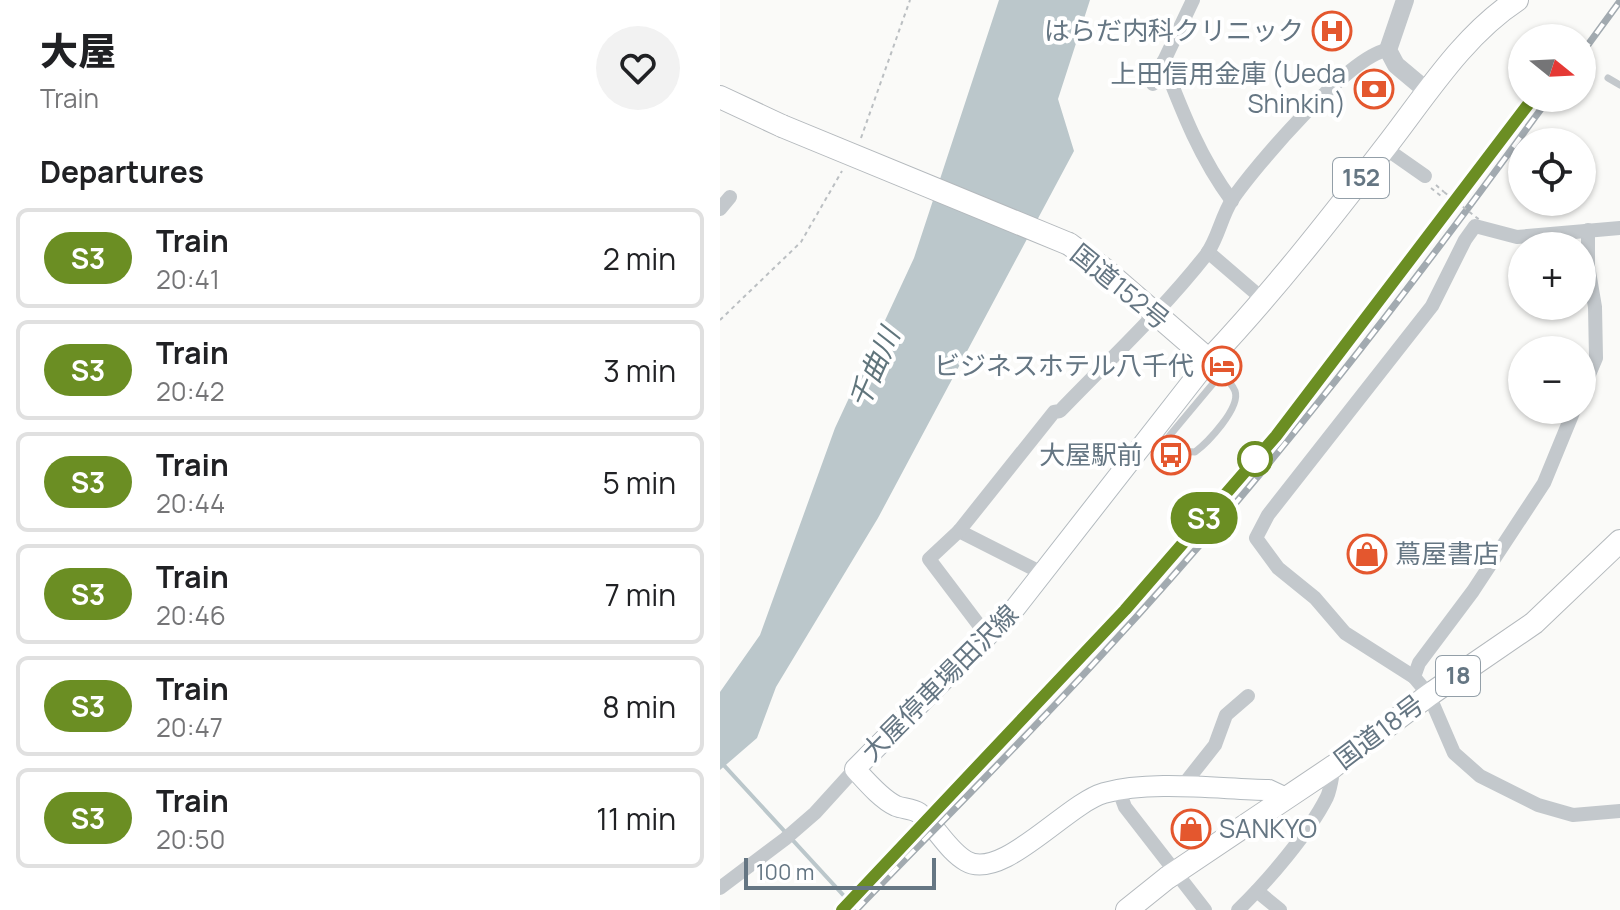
<!DOCTYPE html>
<meta charset="utf-8">
<style>
body{margin:0;font-family:Manrope,"Noto Sans JP",sans-serif;background:#f2f2f2;color:#202124;height:100vh;display:flex;flex-direction:column;font-size:30px;white-space:nowrap}
*{box-sizing:border-box;margin:0}
p{font-size:26px;color:#757577}
.icon{flex:none;width:44px;height:44px;fill:none;stroke:currentColor;stroke-width:2;stroke-linecap:round;stroke-linejoin:round}
.map{position:relative;flex:1;overflow:hidden}
.details{display:flex;flex-direction:column;background:#fff;width:720px}
.details>*{flex:none}
.badge{padding:0 16px;border-radius:26px;font-size:28px;line-height:52px}
.needle{width:52px;rotate:108deg}
.tools{position:absolute;left:788px;top:24px;display:grid;gap:16px}
.tools a{display:grid;place-items:center;width:88px;height:88px;border-radius:50%;background:#fff;box-shadow:0 2px 6px #0004;font-size:40px}
.scale{position:absolute;left:24px;bottom:20px;width:192px;box-sizing:border-box;padding-left:8px;border:4px solid #657683;border-top:0;font-size:22px;line-height:28px;white-space:nowrap;color:#657683;-webkit-text-stroke:6px #fff;paint-order:stroke}
.map>.badge{position:absolute;translate:-50% -50%;box-shadow:0 0 0 4px #fff}
h2{padding:0 40px;font-size:30px;line-height:72px}
.round{display:grid;place-items:center;flex:none;width:84px;height:84px;border-radius:42px;background:#f2f2f2}
.head{display:flex;align-items:center;justify-content:space-between;height:136px;padding:0 40px}
h1{font-size:38px;font-weight:800;line-height:60px}
ul{padding:0;list-style:none}
li{display:flex;align-items:center;gap:24px;height:100px;margin:0 16px 12px;padding:0 24px;border:4px solid #e0e0e0;border-radius:12px}
li div{flex:1}
li b{display:block;font-size:30px}
li em{font-style:normal}
li .badge{min-width:88px;font-weight:700;text-align:center}
main{display:flex;flex:1;min-height:0}
.map>svg:first-child{display:block}
</style>
<main>
<section class="details">
<div class="head"><div><h1>大屋</h1><p>Train</p></div><a class="round"><svg class="icon" aria-label="heart" viewBox="0 0 24 24"><path d="M12 20l-8-8c-3-5 5-10 8-4 3-6 11-1 8 4z"/></svg></a></div>
<h2>Departures</h2>
<ul>
<li><span class="badge" style="background:#6b8e23;color:#fff">S3</span><div><b>Train</b><p>20:41</p></div><em>2 min</em></li>
<li><span class="badge" style="background:#6b8e23;color:#fff">S3</span><div><b>Train</b><p>20:42</p></div><em>3 min</em></li>
<li><span class="badge" style="background:#6b8e23;color:#fff">S3</span><div><b>Train</b><p>20:44</p></div><em>5 min</em></li>
<li><span class="badge" style="background:#6b8e23;color:#fff">S3</span><div><b>Train</b><p>20:46</p></div><em>7 min</em></li>
<li><span class="badge" style="background:#6b8e23;color:#fff">S3</span><div><b>Train</b><p>20:47</p></div><em>8 min</em></li>
<li><span class="badge" style="background:#6b8e23;color:#fff">S3</span><div><b>Train</b><p>20:50</p></div><em>11 min</em></li>
</ul>
</section>
<div class="map">
<svg width="900" height="910" viewBox="0 0 900 910">
<rect width="100%" height="100%" fill="#fafaf8"/>
<polygon fill="#bbc7cb" points="279,0 370,0 338,99 354,151 158,518 56,687 37,738 0,770 0,692 40,635 115,428 194,258"/>
<g fill="none" stroke-linecap="round" stroke-linejoin="round">
<polyline stroke="#bbc7cb" stroke-width="4" points="0,761 137,910"/>
<defs>
<path id="secondary" d="M489,360L296,607L135,769C146,781 161,799 176,806C183,809 192,808 199,813C216,826 227,850 246,861C282,882 346,804 384,793C432,780 498,789 549,790L566,798"/>
<g id="trunk">
<polyline points="0,97 62,126"/>
<path d="M349,244L384,269L489,360C552,293 608,222 664,149C704,98 742,36 797,0"/>
<polyline points="407,910 447,878 614,766 709,695 814,623 900,541"/>
</g>
</defs>
<use href="#secondary" stroke="#b3babf" stroke-width="22"/>
<use href="#trunk" stroke="#b4b9bd" stroke-width="24"/>
<g stroke="#bbbfc2" stroke-width="2" stroke-dasharray="4 4" stroke-linecap="butt">
<polyline points="141,138 190,0"/>
<polyline points="716,185 724,192"/>
<polyline points="711,188 721,196"/>
<polyline points="0,320 81,242 122,171"/>
</g>
<g stroke="#c3c8cc" stroke-width="7">
<polyline points="888,78 900,85"/>
<path d="M436,434L459,451L475,452C487,443 521,408 515,391C511,381 498,370 491,362"/>
<polyline points="445,441 501,374"/>
</g>
<g stroke="#c3c8cc" stroke-width="14">
<path d="M443,62C462,111 480,158 512,201"/>
<polyline points="433,84 473,0"/>
<polyline points="665,148 705,176"/>
<polyline points="0,209 10,197"/>
<polyline points="488,252 545,301"/>
<polyline points="862,391 876,358 875,307 868,266 868,230"/>
<polyline points="854,410 824,483 753,591 699,663 694,677 709,695 734,753 760,776 818,805 853,815 900,811"/>
<polyline points="239,531 324,574"/>
<path d="M268,637L209,559L239,531L334,412L340,411C389,360 442,311 486,255C498,239 501,217 512,200C534,167 632,53 668,50"/>
<polyline points="694,677 625,633 595,598 558,568 536,538 548,515 712,306 745,240 755,226 797,237 900,228"/>
<polyline points="461,788 495,745 506,715 528,696"/>
<polyline points="399,791 405,807 485,910"/>
<polyline points="0,888 65,839 95,813 135,769"/>
<polyline points="537,891 560,910"/>
<path d="M518,910C547,882 589,833 607,797C611,788 612,776 614,766"/>
</g>
<polyline stroke="#c3c8cc" stroke-width="18" points="685,0 668,50 676,65 707,91"/>
<use href="#secondary" stroke="#fff" stroke-width="20"/>
<use href="#trunk" stroke="#fff" stroke-width="22"/>
<defs>
<g id="rail">
<polyline points="862,53 900,1"/>
<polyline points="581,404 813,98"/>
<polyline points="160,869 405,610 554,438"/>
<path d="M136,910C220,823 306,738 387,649C547,476 691,288 829,98"/>
</g>
</defs>
<use href="#rail" stroke="#a2aab0" stroke-width="7"/>
<use href="#rail" stroke="#fff" stroke-width="4" stroke-dasharray="12" stroke-linecap="butt"/>
<defs>
<polyline id="trunk-bridge" points="62,126 349,244"/>
</defs>
<use href="#trunk-bridge" stroke="#b4b9bd" stroke-width="24" stroke-linecap="butt"/>
<polyline stroke="#bbbfc2" stroke-width="2" stroke-dasharray="4 4" stroke-linecap="butt" points="724,192 761,221"/>
<use href="#trunk-bridge" stroke="#fff" stroke-width="22"/>
</g>
<g fill="none" stroke-linecap="round" stroke-linejoin="round">
<defs>
<polyline id="line" points="122,910 405,610 556,436 813,98"/>
</defs>
<use href="#line" stroke="#fff" stroke-width="18"/>
<use href="#line" stroke="#6b8e23" stroke-width="12"/>
</g>
<defs>
<symbol id="hospital-ring" viewBox="-11 -11 22 22"><circle r="9.5" fill="#fff" stroke="#e4572e" stroke-width="1.5"/><path d="M-5-5h3v3.5h4V-5h3V5h-3V1.5h-4V5h-3Z" fill="#e4572e"/></symbol>
<symbol id="bank-ring" viewBox="-11 -11 22 22"><circle r="9.5" fill="#fff" stroke="#e4572e" stroke-width="1.5"/><path d="M-6-4H6V4H-6ZM0-2.3a2.3 2.3 0 1 0 0 4.6a2.3 2.3 0 1 0 0-4.6Z" fill="#e4572e"/></symbol>
<symbol id="hotel-ring" viewBox="-11 -11 22 22"><circle r="9.5" fill="#fff" stroke="#e4572e" stroke-width="1.5"/><path d="M-6-4.5h1.5V1H6V5H4.5V3h-9V5H-6ZM-4 0a1.8 1.8 0 1 1 3.6 0ZM.5 0V-2.5h3Q6-2.5 6 0Z" fill="#e4572e"/></symbol>
<symbol id="bus-ring" viewBox="-11 -11 22 22"><circle r="9.5" fill="#fff" stroke="#e4572e" stroke-width="1.5"/><path d="M-5-6H5V4H4V6H2V4H-2V6H-4V4H-5ZM-3.5-4V0h7V-4ZM-3.5 1.2v1.5H-2V1.2ZM2 1.2v1.5H3.5V1.2Z" fill="#e4572e"/></symbol>
<symbol id="shop-ring" viewBox="-11 -11 22 22"><circle r="9.5" fill="#fff" stroke="#e4572e" stroke-width="1.5"/><path d="M-5-2.5h2.3a2.7 3.5 0 0 1 5.4 0H5L5.5 6h-11ZM-1.5-2.5h3a1.5 2.3 0 0 0-3 0Z" fill="#e4572e"/></symbol>
</defs>
<g fill-rule="evenodd">
<use href="#hospital-ring" x="590" y="9" width="44" height="44"/>
<use href="#bank-ring" x="632" y="67" width="44" height="44"/>
<use href="#hotel-ring" x="480" y="344" width="44" height="44"/>
<use href="#bus-ring" x="429" y="433" width="44" height="44"/>
<use href="#shop-ring" x="625" y="532" width="44" height="44"/>
<use href="#shop-ring" x="449" y="807" width="44" height="44"/>
</g>
<circle fill="#fff" stroke="#6b8e23" stroke-width="4" cx="535" cy="459" r="16"/>
<g text-anchor="middle" stroke-width="8" stroke-linejoin="round" paint-order="stroke">
<g fill="#fff" stroke="#939fa8" stroke-width="2">
<rect x="613" y="158" width="56" height="40" rx="6"/>
<rect x="716" y="656" width="44" height="40" rx="6"/>
</g>
<g font-size="24" font-weight="bold" fill="#657683">
<text x="641" y="186">152</text>
<text x="738" y="684">18</text>
</g>
<g font-size="26" fill="#657683" stroke="#fff" text-anchor="end">
<text x="584" y="40">はらだ内科クリニック</text>
<text x="626" y="83">上田信用金庫 (Ueda<tspan x="626" dy="30">Shinkin)</tspan></text>
<text x="474" y="375">ビジネスホテル八千代</text>
<text x="423" y="464">大屋駅前</text>
<text x="675" y="563" text-anchor="start">蔦屋書店</text>
<text x="499" y="838" text-anchor="start">SANKYO</text>
</g>
<g font-size="26" fill="#657683" stroke="#fff">
<text transform="translate(400 287) rotate(39)" y="9">国道152号</text>
<text transform="translate(220 683) rotate(-45)" y="9">大屋停車場田沢線</text>
<text transform="translate(659 732) rotate(-37)" y="9">国道18号</text>
</g>
<g font-size="28" font-style="italic" fill="#60757c" stroke="#fff">
<text transform="translate(154 368) rotate(-66)" y="10">千曲川</text>
</g>
</g>
</svg>
<div class="tools">
<a><svg class="needle" viewBox="-14 -14 28 28"><path d="M0-13l5 13h-10z" fill="#e53935"/><path d="M0 13l5-13h-10z" fill="#757577"/></svg></a>
<a><svg class="icon" aria-label="locate" viewBox="0 0 24 24"><circle cx="12" cy="12" r="6"/><path d="M12 2v4M12 18v4M2 12h4M18 12h4"/></svg></a>
<a>+</a>
<a>−</a>
</div>
<div class="scale">100 m</div>
<b class="badge" style="left:484px;top:518px;background:#6b8e23;color:#fff">S3</b>
</div>
</main>
